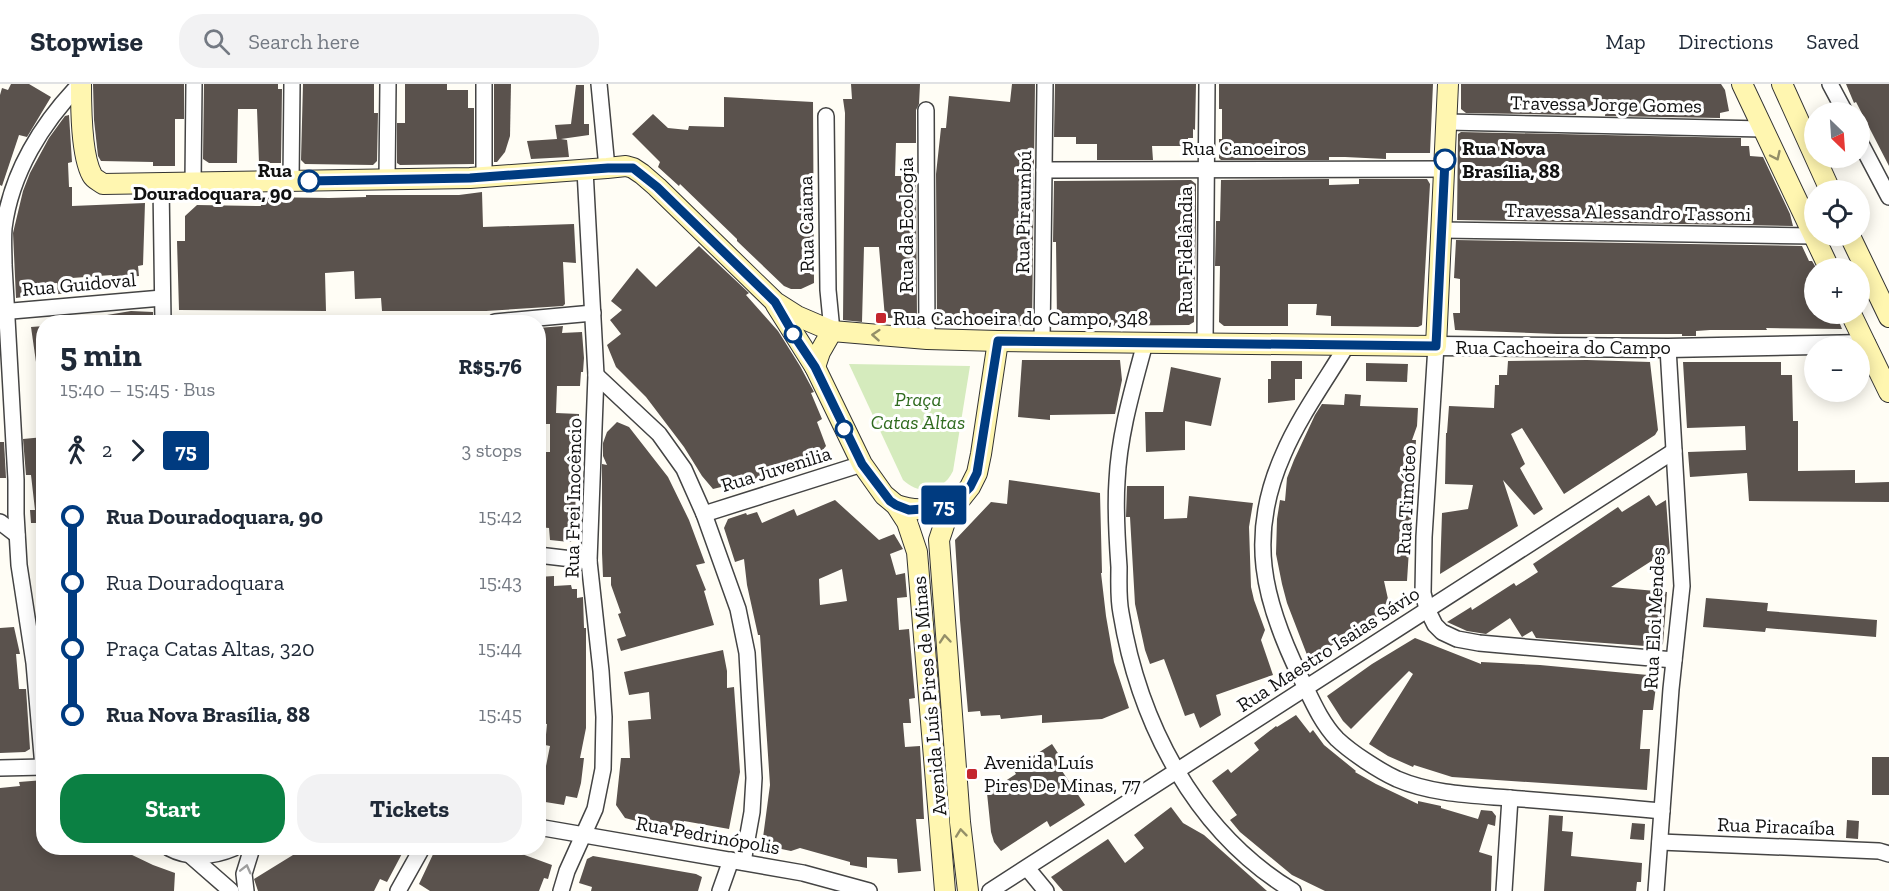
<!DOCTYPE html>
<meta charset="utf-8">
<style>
body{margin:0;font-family:"Zilla Slab",serif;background:#f2f2f3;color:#1f2937;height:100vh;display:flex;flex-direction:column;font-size:22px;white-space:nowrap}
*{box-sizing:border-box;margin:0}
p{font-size:20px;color:#747a83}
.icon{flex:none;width:33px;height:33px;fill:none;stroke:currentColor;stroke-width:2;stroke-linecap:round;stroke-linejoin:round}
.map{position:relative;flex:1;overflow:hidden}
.panel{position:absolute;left:36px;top:231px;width:510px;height:540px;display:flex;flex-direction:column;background:#fff;border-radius:24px;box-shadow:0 3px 15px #0003}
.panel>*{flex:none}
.badge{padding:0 12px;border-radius:4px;font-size:21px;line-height:39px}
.needle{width:39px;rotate:155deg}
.fabs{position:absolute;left:1804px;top:18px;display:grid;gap:12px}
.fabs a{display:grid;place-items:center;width:66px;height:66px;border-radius:50%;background:#fff;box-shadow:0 3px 15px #0003;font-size:30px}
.map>.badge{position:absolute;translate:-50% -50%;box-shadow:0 0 0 3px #fff}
.legs{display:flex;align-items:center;gap:9px;height:66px;padding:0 24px;font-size:20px}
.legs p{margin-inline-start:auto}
.overview{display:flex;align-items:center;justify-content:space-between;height:102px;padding:0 24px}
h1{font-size:33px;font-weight:800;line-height:45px}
.button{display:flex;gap:12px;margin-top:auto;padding:12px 24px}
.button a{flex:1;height:69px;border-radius:24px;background:#0b8043;color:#fff;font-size:24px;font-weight:800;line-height:69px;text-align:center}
.button a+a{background:#f2f2f3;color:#1f2937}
ul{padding:0 24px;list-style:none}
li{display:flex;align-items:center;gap:21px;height:66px;font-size:22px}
li i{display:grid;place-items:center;width:9px;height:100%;margin:0 8px;background:currentColor}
li i::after{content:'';width:15px;height:15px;margin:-8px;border:4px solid;border-radius:50%;background:#fff}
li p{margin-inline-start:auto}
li:first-child i{background:linear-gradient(#0000 50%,currentColor 0)}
li:last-child i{background:linear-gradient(currentColor 50%,#0000 0)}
header{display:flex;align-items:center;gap:36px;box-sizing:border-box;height:84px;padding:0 30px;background:#fff;border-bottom:2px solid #e0e1e3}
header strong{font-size:28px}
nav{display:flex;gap:33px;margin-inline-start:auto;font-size:21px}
.search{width:420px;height:54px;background:#f2f2f3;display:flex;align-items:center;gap:15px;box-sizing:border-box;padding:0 21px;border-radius:24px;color:#747a83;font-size:22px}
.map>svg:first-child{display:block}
</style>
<header>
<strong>Stopwise</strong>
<div class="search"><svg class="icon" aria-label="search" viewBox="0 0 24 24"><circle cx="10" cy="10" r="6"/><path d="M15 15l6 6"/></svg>Search here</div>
<nav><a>Map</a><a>Directions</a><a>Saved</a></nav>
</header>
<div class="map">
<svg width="1889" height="807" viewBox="0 0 1889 807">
<rect width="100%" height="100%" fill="#fffdf5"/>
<path fill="#d5ebbd" d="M849,280L970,282L953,387C943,408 920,412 903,396Z"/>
<g fill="#5a524d" fill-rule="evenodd">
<polygon points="11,0 29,0 51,13 27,53 19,51 2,102 0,101 0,11 2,4 8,6"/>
<polygon points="93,0 184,0 184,35 175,35 175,82 153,82 153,78 101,77 98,72 94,36"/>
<polygon points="204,0 278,0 278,5 282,5 281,79 259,79 257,25 238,25 237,79 209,79 203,75"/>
<polygon points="303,0 374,0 374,29 378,29 377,77 373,81 305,80 301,76"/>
<polygon points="405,0 447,0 447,6 468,6 468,24 474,24 474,80 400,81 397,79 397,39 405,39"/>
<polygon points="494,0 511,0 510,52 505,68 497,78 494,78"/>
<polygon points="851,0 920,0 919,20 916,26 916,59 896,59 895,92 916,92 917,234 885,234 879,163 864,163 862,238 843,236 845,29 843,15 852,15"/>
<polygon points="1012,0 1035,0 1032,242 939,240 937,238 936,90 941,44 946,44 949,12 1010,18"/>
<polygon points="1055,0 1196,0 1195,46 1193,45 1193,54 1188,54 1188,62 1152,62 1153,76 1097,76 1097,60 1076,60 1076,53 1054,53"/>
<polygon points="1219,0 1433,0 1430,69 1386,69 1386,75 1345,73 1329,73 1329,76 1221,76 1219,74 1219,55 1222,55 1222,25 1219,25"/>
<polygon points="1461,0 1721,0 1725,6 1729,27 1720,29 1720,34 1605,32 1606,26 1577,25 1576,31 1466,29 1461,25"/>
<polygon points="1846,0 1889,0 1889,82 1856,18 1854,19"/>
<polygon points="576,1 584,1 584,40 589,40 589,51 561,55 567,56 569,73 531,75 527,57 557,55 555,41 571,40"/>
<polygon points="724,13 813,18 814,199 801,205 791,205 784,202 737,157 737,155 680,100 679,102 658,83 660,78 632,50 653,30 668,44 688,46 689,42 724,43"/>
<polygon points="69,31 72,78 68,79 69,103 72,103 72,122 145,119 143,181 138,182 139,192 113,194 112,191 72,194 72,209 58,210 57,199 30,201 30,212 16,214 13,149 23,107 30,89 49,54 65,32"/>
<polygon points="1461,48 1741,54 1741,62 1749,62 1750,72 1763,73 1790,130 1793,142 1457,136 1458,50"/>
<polygon points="1329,95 1329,101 1359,100 1359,95 1427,95 1430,100 1422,241 1418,243 1331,242 1331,232 1316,231 1317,220 1288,220 1288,242 1224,242 1219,238 1220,182 1215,182 1216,137 1220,137 1221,96"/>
<polygon points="1191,96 1196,100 1196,136 1194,238 1189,241 1063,242 1057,236 1056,158 1053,158 1054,97"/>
<polygon points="482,108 483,143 574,140 576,179 563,178 565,220 563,222 486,227 382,227 381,214 355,215 354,187 325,189 326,227 179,226 177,157 185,157 185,132 197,121 261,122 260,113 329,114 366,113 366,111 459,111"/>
<polygon points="1456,156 1802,162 1809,177 1812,177 1815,182 1815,230 1836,230 1842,245 1766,244 1767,246 1710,246 1696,247 1696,252 1682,252 1682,250 1557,250 1455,246 1453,229 1460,229 1460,195 1454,194"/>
<polygon points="699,162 749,209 746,211 778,247 800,282 814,308 811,309 822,335 817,338 826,362 822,367 817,371 775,383 778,389 713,405 702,392 684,363 646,313 616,283 607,261 621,250 610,236 622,226 611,217 637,184 656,203"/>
<polygon points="131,227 153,228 153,238 102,238 101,232"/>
<polygon points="44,242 44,277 36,278 31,243"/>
<polygon points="563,242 562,249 582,248 584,274 583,288 581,288 580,302 557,302 556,329 579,330 579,351 573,351 575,376 579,377 579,399 575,398 576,444 579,444 577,455 569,458 550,456 549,444 538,443 538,368 550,368 550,340 538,340 538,244"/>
<polygon points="1022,276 1120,276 1122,296 1115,330 1050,331 1050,336 1018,333"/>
<polygon points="1587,276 1650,278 1658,346 1655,351 1564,410 1522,344 1511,350 1525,380 1520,384 1543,425 1534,431 1503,396 1518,442 1440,490 1442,429 1468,425 1473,401 1445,400 1446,349 1447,349 1449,322 1494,324 1495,301 1499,301 1499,291 1507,291 1508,277"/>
<polygon points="1271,277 1302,277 1302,295 1295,295 1295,316 1268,319 1268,295 1271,295"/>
<polygon points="1683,278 1781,278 1781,291 1792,291 1793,337 1798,337 1798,387 1855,386 1855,399 1889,398 1889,418 1749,417 1747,389 1690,393 1688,368 1746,366 1745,342 1687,344"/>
<polygon points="1366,279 1408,280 1407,298 1366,297"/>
<polygon points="1171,283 1221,294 1211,342 1185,337 1185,366 1146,368 1145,328 1163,328"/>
<polygon points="1345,310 1361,311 1360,322 1418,324 1417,342 1412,356 1416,356 1407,497 1384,497 1390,524 1309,576 1287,519 1282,500 1276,470 1277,435 1280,416 1285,417 1287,394 1294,376 1315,331 1322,320 1344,321"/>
<polygon points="617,338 629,343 668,393 689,436 705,479 696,481 706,506 704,507 714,541 621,567 617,555 626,552 618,530 621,529 611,501 611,493 603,493 602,469 602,380 607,381 603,372 603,359 607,348"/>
<polygon points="44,353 44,439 31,439 30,426 35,426 31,391 26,391 23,355"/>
<polygon points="0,358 4,358 6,394 0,394"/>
<polygon points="1009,396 1100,409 1102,489 1101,489 1106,532 1114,578 1129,624 1102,635 1042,639 1042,631 1001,635 1000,631 981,632 980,627 968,628 960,536 955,456 991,418 1007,420"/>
<polygon points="1127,402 1164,402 1164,435 1187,434 1189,412 1253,419 1249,443 1251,503 1254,516 1265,546 1261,556 1273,591 1216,611 1221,631 1200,644 1194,629 1185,632 1164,575 1150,580 1145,566 1135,520 1130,433 1126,433"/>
<polygon points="1649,411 1656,422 1666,416 1670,469 1654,479 1653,476 1611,503 1667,508 1663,560 1659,563 1536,554 1532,547 1522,553 1510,534 1486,550 1467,547 1447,538 1471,523 1472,526 1514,499 1516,502 1538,488 1533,480 1618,423 1622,428"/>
<path d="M835,416L879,456L894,450L903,465L890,470L896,491L905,489L907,513L897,514L899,546L909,545L915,614L909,615L911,639H903L905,663L920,662L924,735H916L921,787L898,789L897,775L867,773V784L850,781V778L800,764L791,767L762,761L770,701L760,551H758L747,501L744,475L735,478L724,444L728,435L746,429L747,431L757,428L762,439L794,425L797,432ZM842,485L847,517L820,521L819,495Z"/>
<polygon points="554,492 554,502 571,501 572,505 577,505 577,514 583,513 584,544 586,544 586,644 580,674 584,674 581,699 577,714 566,712 564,721 539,717 550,662 545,661 547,640 538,639 538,493"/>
<polygon points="1706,514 1768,519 1767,527 1877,536 1876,553 1766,544 1765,548 1703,543"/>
<polygon points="14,543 20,570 16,570 19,605 26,605 30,665 25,668 0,669 0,544"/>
<polygon points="1415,554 1481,580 1481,578 1540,581 1648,591 1654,596 1656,602 1653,626 1643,626 1640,665 1650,665 1647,706 1452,693 1414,681 1413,683 1388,672 1369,660 1413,590 1409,587 1351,645 1343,637 1327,612 1372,580"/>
<polygon points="723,566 727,587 727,604 734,603 740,688 729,745 684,737 683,749 625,734 616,721 621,674 630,674 628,637 651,635 649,608 629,611 624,588"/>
<polygon points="1296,631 1310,649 1313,646 1324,661 1356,687 1355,688 1376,700 1418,720 1418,717 1441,722 1441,724 1478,735 1481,726 1492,727 1496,732 1495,742 1488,740 1479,768 1492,772 1491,807 1325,807 1292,791 1240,748 1230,736 1237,731 1212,697 1228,685 1231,689 1259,666 1254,659 1276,642 1277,643"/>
<polygon points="1052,660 1067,683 1062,687 1085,721 1050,743 1047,737 1001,767 994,758 991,748 987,709 1016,690 1013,685"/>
<rect x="1872" y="673" width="17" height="38"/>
<polygon points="44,696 44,764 121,764 128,769 153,781 175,789 174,807 0,807 0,704 20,702 19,698"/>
<polygon points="1171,723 1183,739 1204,751 1267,807 1063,807 1051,793 1108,755 1125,779 1144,764 1134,751"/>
<polygon points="1549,731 1563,732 1562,747 1573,748 1571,772 1642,779 1641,798 1637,798 1636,807 1544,807"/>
<polygon points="1847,736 1859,737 1858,755 1846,754"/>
<polygon points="1632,739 1645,740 1644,756 1630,755"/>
<polygon points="284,764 405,764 387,798 380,795 374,807 258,807 254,795 293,771"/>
<polygon points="436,764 512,764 511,766 552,781 548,795 544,794 539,807 430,807 419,800"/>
<polygon points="593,772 696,790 702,793 698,807 591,807 592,803 579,799 587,775"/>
</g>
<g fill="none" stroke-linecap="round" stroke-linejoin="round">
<defs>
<g id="minor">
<polyline points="599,0 607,84"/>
<polyline points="1830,0 1845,28"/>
<polyline points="926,26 927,255"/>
<polyline points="826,32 828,206 832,247"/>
<polyline points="1447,38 1763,45"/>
<polyline points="1860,58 1889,113"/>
<polyline points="1044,86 1445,85"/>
<polyline points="484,93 484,0"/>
<polyline points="387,95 388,0"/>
<polyline points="291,97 292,0"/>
<polyline points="193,99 194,0"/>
<polyline points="161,100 163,238"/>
<polyline points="1442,146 1813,152"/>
<polyline points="0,228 162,214"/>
<polyline points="495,238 593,229"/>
<polyline points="1042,257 1045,0"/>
<path d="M1145,259C1133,304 1119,350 1117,397C1115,425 1117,455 1119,483C1119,498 1118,514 1121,529C1139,639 1195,748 1293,807"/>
<polyline points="1205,259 1207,0"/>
<path d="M1347,261C1326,296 1299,333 1283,371C1247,452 1263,516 1300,592C1311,614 1320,637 1337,655C1352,669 1378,686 1397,695C1432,710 1471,711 1509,714C1560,718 1611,722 1662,727"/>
<polyline points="1436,262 1424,453 1423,509 1427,525 1435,541 1442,548 1457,555 1479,559 1674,576"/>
<polyline points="596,291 659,350 684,385 704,430 738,525 747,569 754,694 752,728 743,778"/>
<polyline points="704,430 862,380"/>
<polyline points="0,438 17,451"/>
<polyline points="538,471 589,477"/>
<path d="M43,683L34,579L19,481L16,430V396L4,181C4,169 3,156 4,144C11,89 42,39 80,0"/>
<polyline points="0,684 44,683"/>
<polyline points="538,743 803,789 869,807"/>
<polyline points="1660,758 1879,767 1889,770"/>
<path d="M169,764C189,775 213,773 234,764"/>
<polyline points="191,772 231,807"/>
<polyline points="1027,784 1046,807"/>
<polyline points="246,807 244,790 252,764"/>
<polyline points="398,807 422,764"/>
<polyline points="561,807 567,787 595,725 603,685 604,633 601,587 589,477 596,291 585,86"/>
<polyline points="720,807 731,776"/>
<polyline points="990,807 1674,367"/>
<polyline points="1504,807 1510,714"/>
<polyline points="1656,807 1671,605 1682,502 1668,264"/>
</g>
<polyline id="tertiary" points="1436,262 1668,264 1866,260"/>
<g id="secondary">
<path d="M81,0C81,23 81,71 92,91C94,95 99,97 103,100L470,94L607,84L626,82L633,84L642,90L657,103L775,218L797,232L832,247L927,255L998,257L1436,262L1448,0"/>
<polyline points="1742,0 1829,184"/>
<polyline points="1782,0 1830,106"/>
<polyline points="1850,152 1889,233"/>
<polyline points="776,221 815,283 862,380 884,411 896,421 907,438 917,468 945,807"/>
<polyline points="1851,230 1889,308"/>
<polyline points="815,283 820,268 832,247"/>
<path d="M896,421C919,429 936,425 958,415"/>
<polyline points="968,807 960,738 939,456 947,432 970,403 977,389 981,370 998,257"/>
</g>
</defs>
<use href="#minor" stroke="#444" stroke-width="18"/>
<use href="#tertiary" stroke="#444" stroke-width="21"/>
<use href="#secondary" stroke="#333" stroke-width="22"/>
<use href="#minor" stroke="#fff" stroke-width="15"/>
<use href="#tertiary" stroke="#fff" stroke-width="18"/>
<use href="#secondary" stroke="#fff6b0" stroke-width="20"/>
</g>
<defs><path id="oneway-chevron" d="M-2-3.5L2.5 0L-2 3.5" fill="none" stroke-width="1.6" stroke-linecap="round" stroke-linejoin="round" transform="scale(1.5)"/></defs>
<g stroke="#948f68">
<use href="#oneway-chevron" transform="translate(1776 72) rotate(65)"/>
<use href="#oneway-chevron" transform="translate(876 251) rotate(-176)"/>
<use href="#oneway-chevron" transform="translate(945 555) rotate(-95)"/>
<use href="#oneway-chevron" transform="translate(961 749) rotate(-96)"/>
</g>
<use stroke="#a0a0a0" href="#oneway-chevron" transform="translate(246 785) rotate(-76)"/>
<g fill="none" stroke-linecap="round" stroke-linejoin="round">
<defs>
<polyline id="line-1" points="309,97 470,94 608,84 633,84 657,103 775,218 797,256 815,283 862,380 890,417 896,421 909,426 936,424 958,415 970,403 977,389 998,257 1436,262 1445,76"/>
</defs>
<use href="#line-1" stroke="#fff" stroke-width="14"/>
<use href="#line-1" stroke="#003b80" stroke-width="9"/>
</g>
<g fill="#fff" stroke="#003b80" stroke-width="3">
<circle cx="1445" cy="76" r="10"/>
<circle cx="309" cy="97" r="10"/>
<circle cx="793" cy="250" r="8"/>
<circle cx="844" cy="345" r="8"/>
</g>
<g fill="#c4262e" stroke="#fff" stroke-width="2">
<rect x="875" y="228" width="12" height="12" rx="3"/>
<rect x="966" y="684" width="12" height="12" rx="3"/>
</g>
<g text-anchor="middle" stroke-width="6" stroke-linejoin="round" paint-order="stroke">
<g font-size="20" fill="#111" stroke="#fff">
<text transform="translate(1606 20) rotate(1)" y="7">Travessa Jorge Gomes</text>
<text x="1244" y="71">Rua Canoeiros</text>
<text transform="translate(1023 128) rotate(-89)" y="7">Rua Piraumbú</text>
<text transform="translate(1628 128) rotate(1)" y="7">Travessa Alessandro Tassoni</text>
<text transform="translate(806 140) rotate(-91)" y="7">Rua Caiana</text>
<text transform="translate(906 141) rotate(-90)" y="7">Rua da Ecologia</text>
<text transform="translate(1185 166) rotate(-90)" y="7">Rua Fidelândia</text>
<text transform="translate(79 200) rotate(-5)" y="7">Rua Guidoval</text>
<text x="1563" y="270">Rua Cachoeira do Campo</text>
<text transform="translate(776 385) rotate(-17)" y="7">Rua Juvenilia</text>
<text transform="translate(573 414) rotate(-89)" y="7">Rua Frei Inocêncio</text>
<text transform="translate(1406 416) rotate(-87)" y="7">Rua Timóteo</text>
<text transform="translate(1654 534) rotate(-87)" y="7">Rua Eloi Mendes</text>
<text transform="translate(1328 565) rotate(-33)" y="7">Rua Maestro Isaias Sávio</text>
<text transform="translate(929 612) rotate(-95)" y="7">Avenida Luís Pires de Minas</text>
<text transform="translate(1776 742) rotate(2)" y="7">Rua Piracaíba</text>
<text transform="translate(708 751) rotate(10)" y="7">Rua Pedrinópolis</text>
</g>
<g font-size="20" font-weight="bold" fill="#111" stroke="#fff" text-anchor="start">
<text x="1462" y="71">Rua Nova<tspan x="1462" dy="23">Brasília, 88</tspan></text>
<text x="292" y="93" text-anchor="end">Rua<tspan x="292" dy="23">Douradoquara, 90</tspan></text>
</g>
<g font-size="20" fill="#111" stroke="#fff" text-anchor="start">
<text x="893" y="241">Rua Cachoeira do Campo, 348</text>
<text x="984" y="685">Avenida Luís<tspan x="984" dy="23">Pires De Minas, 77</tspan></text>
</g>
<g font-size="20" font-style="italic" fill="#2f6b1f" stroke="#fff">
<text x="918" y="322">Praça<tspan x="918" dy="23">Catas Altas</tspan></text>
</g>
</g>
</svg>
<div class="fabs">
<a><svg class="needle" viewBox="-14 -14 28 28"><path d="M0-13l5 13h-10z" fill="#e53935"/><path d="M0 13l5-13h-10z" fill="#747a83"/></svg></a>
<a><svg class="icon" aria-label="locate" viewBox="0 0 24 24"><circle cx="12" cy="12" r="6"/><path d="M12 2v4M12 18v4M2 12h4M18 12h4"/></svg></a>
<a>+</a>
<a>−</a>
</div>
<b class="badge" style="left:944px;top:421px;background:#003b80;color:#fff">75</b>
<section class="panel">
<div class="overview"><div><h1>5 min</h1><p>15:40 – 15:45 · Bus</p></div><b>R$5.76</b></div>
<div class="legs"><svg class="icon" aria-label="walk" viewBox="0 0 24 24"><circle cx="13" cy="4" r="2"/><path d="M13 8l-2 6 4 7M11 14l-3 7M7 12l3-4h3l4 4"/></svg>2<svg class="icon" aria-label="forward" viewBox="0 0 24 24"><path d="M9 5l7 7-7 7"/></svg><b class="badge" style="background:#003b80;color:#fff">75</b><p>3 stops</p></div>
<ul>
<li><i style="color:#003b80"></i><b>Rua Douradoquara, 90</b><p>15:42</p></li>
<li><i style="color:#003b80"></i><span>Rua Douradoquara</span><p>15:43</p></li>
<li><i style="color:#003b80"></i><span>Praça Catas Altas, 320</span><p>15:44</p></li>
<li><i style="color:#003b80"></i><b>Rua Nova Brasília, 88</b><p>15:45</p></li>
</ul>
<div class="button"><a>Start</a><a>Tickets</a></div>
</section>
</div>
